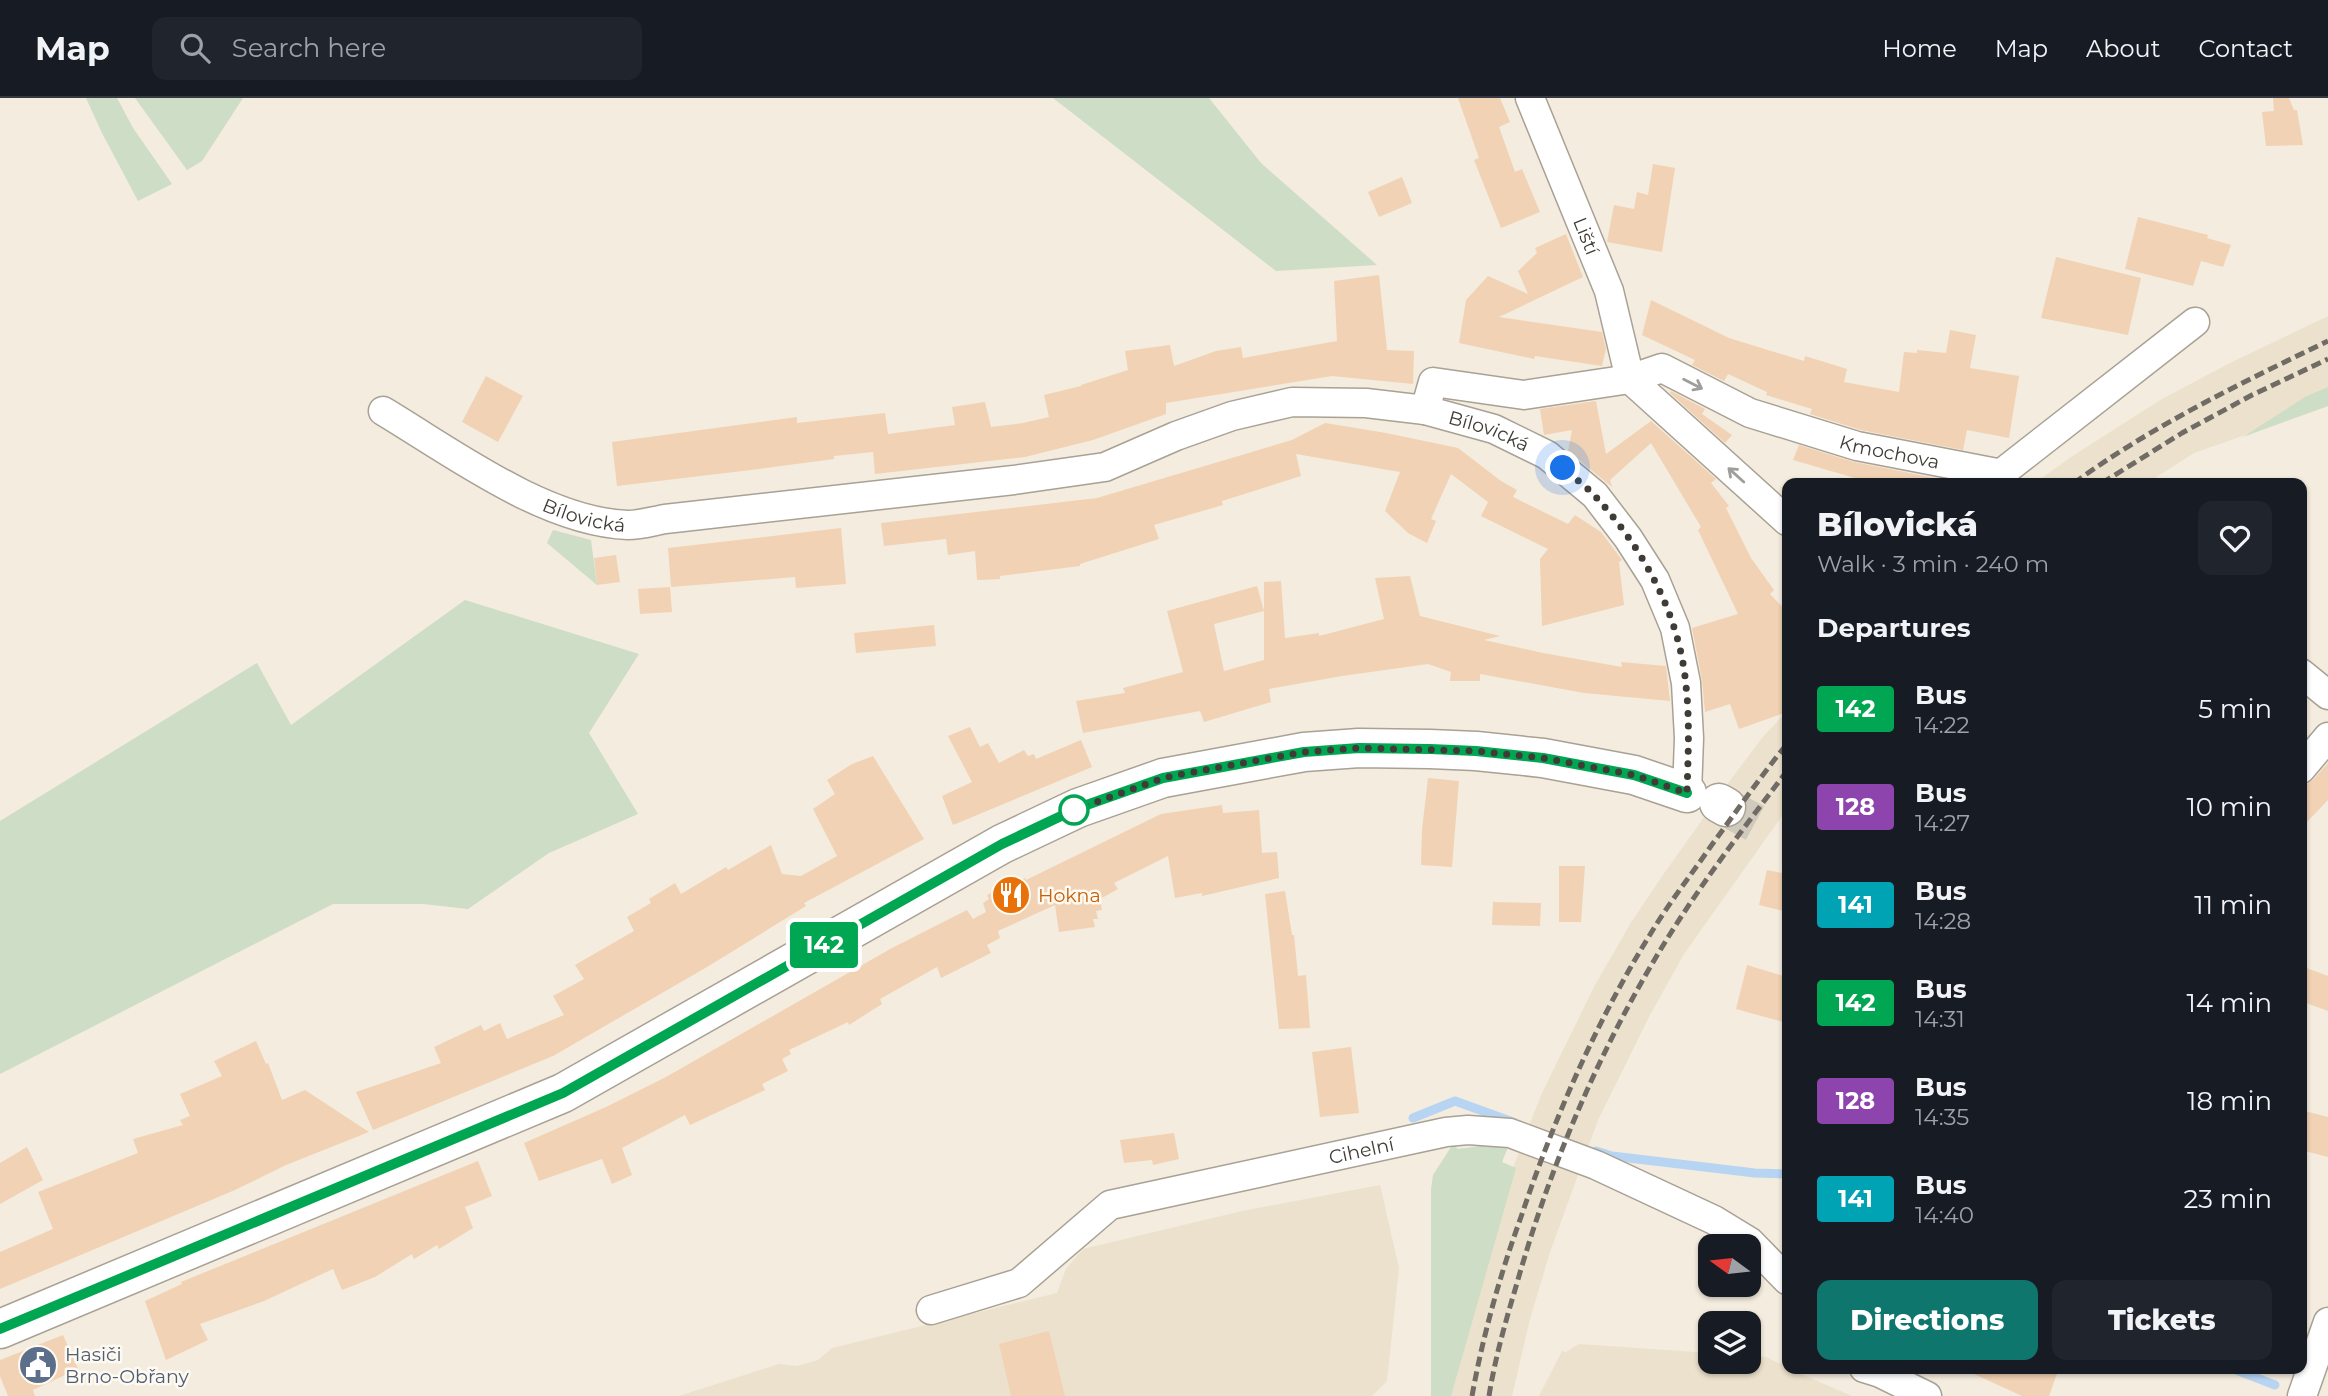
<!DOCTYPE html>
<meta charset="utf-8">
<style>
body{margin:0;font-family:Montserrat,sans-serif;background:#20242c;color:#f1f3f6;height:100vh;display:flex;flex-direction:column;font-size:26px;white-space:nowrap}
*{box-sizing:border-box;margin:0}
p{font-size:23px;color:#9ea1a6}
.icon{flex:none;width:38px;height:38px;fill:none;stroke:currentColor;stroke-width:2;stroke-linecap:round;stroke-linejoin:round}
.map{position:relative;flex:1;overflow:hidden}
.side{position:absolute;left:1782px;top:380px;width:525px;height:896px;display:flex;flex-direction:column;background:#171b24;border-radius:14px;box-shadow:0 2px 5px #0004}
.side>*{flex:none}
.badge{padding:0 14px;border-radius:5px;font-size:24px;line-height:46px}
.needle{width:46px;rotate:285deg}
.controls{position:absolute;left:1698px;top:1136px;display:grid;gap:14px}
.controls a{display:grid;place-items:center;width:63px;height:63px;border-radius:14px;background:#171b24;box-shadow:0 2px 5px #0004;font-size:35px}
.you{position:absolute;width:35px;height:35px;margin:-18px;border:5px solid #fff;border-radius:50%;background:#1a73e8;box-shadow:0 0 0 10px #1a73e833}
.map>.badge{position:absolute;translate:-50% -50%;box-shadow:0 0 0 4px #fff}
h2{padding:0 35px;font-size:26px;line-height:63px}
.round{display:grid;place-items:center;flex:none;width:74px;height:74px;border-radius:14px;background:#20242c}
.overview{display:flex;align-items:center;justify-content:space-between;height:119px;padding:0 35px}
h1{font-size:33px;font-weight:800;line-height:52px}
.button{display:flex;gap:14px;margin-top:auto;padding:14px 35px}
.button a{flex:1;height:80px;border-radius:14px;background:#0f766e;color:#fff;font-size:28px;font-weight:800;line-height:80px;text-align:center}
.button a+a{background:#20242c;color:#f1f3f6}
ul{padding:0;list-style:none}
li{display:flex;align-items:center;gap:21px;height:98px;padding:0 35px}
li div{flex:1}
li b{display:block;font-size:26px}
li em{font-style:normal}
li .badge{min-width:77px;font-weight:700;text-align:center}
header{display:flex;align-items:center;gap:42px;box-sizing:border-box;height:98px;padding:0 35px;background:#171b24;border-bottom:2px solid #363941}
header strong{font-size:33px}
nav{display:flex;gap:38px;margin-inline-start:auto;font-size:24px}
.search{width:490px;height:63px;background:#20242c;display:flex;align-items:center;gap:18px;box-sizing:border-box;padding:0 24px;border-radius:14px;color:#9ea1a6;font-size:26px}
.map>svg:first-child{display:block}
</style>
<header>
<strong>Map</strong>
<div class="search"><svg class="icon" aria-label="search" viewBox="0 0 24 24"><circle cx="10" cy="10" r="6"/><path d="M15 15l6 6"/></svg>Search here</div>
<nav><a>Home</a><a>Map</a><a>About</a><a>Contact</a></nav>
</header>
<div class="map">
<svg width="2328" height="1298" viewBox="0 0 2328 1298">
<rect width="100%" height="100%" fill="#f4ecde"/>
<g fill="#ece1cc">
<polygon points="2328,218 2328,308 2194,355 2147,385 2035,385 2071,359 2162,301 2230,265"/>
<polygon points="1787,613 1787,711 1684,856 1650,917 1598,1022 1550,1154 1530,1221 1512,1298 1449,1298 1513,1070 1541,997 1595,887 1632,823 1665,774 1732,680 1762,640"/>
<polygon points="1380,1087 1399,1170 1387,1283 1372,1298 679,1298 779,1266 797,1268 818,1262 832,1250 1057,1195 1066,1171 1083,1151 1242,1113"/>
<polygon points="1579,1246 1710,1255 1710,1264 1748,1264 1748,1258 1766,1259 1787,1269 1787,1270 1852,1298 1539,1298 1562,1253 1566,1254"/>
</g>
<g fill="#cdddc6">
<polygon points="86,0 117,0 133,30 172,86 138,103 102,35"/>
<polygon points="135,0 243,0 202,63 187,72"/>
<polygon points="1053,0 1209,0 1261,65 1377,167 1276,173"/>
<polygon points="2328,289 2328,308 2243,339 2305,299"/>
<polygon points="553,432 591,442 597,487 547,445"/>
<polygon points="465,502 639,556 589,635 638,716 549,755 468,811 423,806 333,806 0,976 0,723 257,565 291,627"/>
<polygon points="1510,1044 1502,1064 1516,1070 1451,1298 1431,1298 1431,1091 1433,1077 1453,1046 1458,1051"/>
</g>
<g fill="none" stroke-linecap="round" stroke-linejoin="round">
<g stroke="#b7d4f2" stroke-width="9">
<polyline points="1413,1020 1455,1003 1513,1024"/>
<polyline points="1596,1053 1612,1058 1755,1075 1787,1076"/>
<polyline points="2231,1270 2275,1287"/>
</g>
</g>
<g fill="#f1d2b4">
<polygon points="1458,0 1500,0 1510,24 1499,29 1515,74 1522,71 1540,114 1501,130 1474,62 1479,60"/>
<polygon points="2273,0 2289,0 2294,12 2297,12 2303,47 2266,48 2262,14 2274,13"/>
<polygon points="1653,66 1675,70 1662,154 1607,144 1614,107 1634,111 1637,94 1648,97"/>
<polygon points="1402,79 1412,105 1379,119 1368,94"/>
<polygon points="2138,119 2208,137 2207,140 2231,147 2223,169 2201,163 2193,188 2125,171"/>
<polygon points="1566,136 1583,179 1499,219 1602,234 1606,251 1602,268 1535,258 1534,261 1459,245 1466,202 1488,178 1528,196 1518,173 1537,155 1535,150"/>
<polygon points="2056,159 2141,180 2128,237 2041,220"/>
<polygon points="1379,177 1387,252 1414,253 1413,286 1332,278 1166,305 1166,316 1093,342 1025,359 875,376 873,354 834,358 834,361 759,371 617,388 612,344 797,319 797,325 885,315 888,336 955,327 952,309 985,304 991,329 1023,325 1049,319 1044,297 1081,288 1081,287 1128,272 1125,253 1170,247 1174,268 1216,253 1241,249 1243,260 1337,243 1334,183"/>
<polygon points="1651,202 1729,240 1804,263 1805,258 1847,271 1844,284 1899,294 1904,254 1917,255 1917,252 1946,255 1950,232 1976,237 1970,270 2019,278 2009,340 1967,332 1963,352 1861,332 1810,316 1812,311 1766,297 1767,294 1728,276 1724,283 1692,267 1695,262 1642,237"/>
<polygon points="486,278 523,298 498,344 462,324"/>
<polygon points="1671,293 1705,311 1702,316 1732,337 1725,345 1670,295"/>
<polygon points="1596,303 1606,356 1651,323 1716,381 1711,385 1729,408 1726,410 1751,460 1774,492 1770,496 1787,514 1787,614 1739,631 1730,606 1705,614 1702,582 1692,530 1738,516 1698,432 1701,429 1651,345 1610,382 1612,389 1568,353 1572,332 1544,337 1540,311"/>
<polygon points="1325,325 1386,335 1458,350 1501,383 1517,392 1513,399 1568,426 1575,417 1601,434 1622,462 1619,464 1624,507 1542,528 1540,461 1548,451 1481,418 1488,404 1451,376 1431,421 1436,423 1427,445 1408,435 1385,413 1400,374 1296,356 1301,378 1222,403 1223,407 1154,427 1159,441 1080,466 1080,468 1000,478 1000,481 977,482 975,453 948,457 946,441 884,448 881,425 1097,400 1292,342"/>
<polygon points="1799,347 1854,364 1955,384 1872,385 1793,362"/>
<polygon points="841,430 846,486 796,490 795,479 671,489 668,450"/>
<polygon points="616,457 620,484 597,487 594,460"/>
<polygon points="1410,478 1420,518 1500,538 1484,542 1543,555 1622,569 1621,564 1666,568 1670,603 1584,595 1480,576 1480,583 1450,583 1451,574 1428,566 1342,578 1269,591 1271,604 1204,624 1200,613 1083,635 1076,603 1125,595 1123,590 1183,574 1167,513 1257,488 1264,513 1214,526 1224,573 1264,562 1264,484 1281,483 1285,540 1319,535 1319,538 1384,521 1375,480"/>
<polygon points="670,489 672,514 640,516 638,491"/>
<polygon points="934,527 936,548 856,555 854,535"/>
<polygon points="970,629 980,649 988,645 999,665 1024,652 1028,658 1034,656 1036,661 1081,642 1092,669 953,727 942,698 972,684 948,638"/>
<polygon points="873,658 924,741 804,805 806,808 707,869 553,958 373,1032 356,994 441,965 434,949 481,927 484,933 500,925 507,941 564,917 553,898 584,881 575,867 634,833 627,819 651,805 649,801 675,785 681,796 726,769 728,772 771,747 782,776 801,778 837,758 813,711 835,696 827,682 852,666"/>
<polygon points="2328,665 2328,702 2301,730 2301,690 2313,682"/>
<polygon points="1428,680 1459,683 1452,769 1421,767 1422,732"/>
<polygon points="1222,707 1223,715 1259,712 1262,755 1277,754 1279,780 1202,798 1202,795 1175,800 1168,758 1114,785 1118,791 1100,801 1102,812 1096,813 1098,821 1093,821 1095,829 1059,834 1055,807 998,833 1000,840 987,847 991,855 941,880 937,869 880,901 882,906 849,927 848,924 789,952 791,956 782,961 788,973 762,986 765,992 690,1027 685,1017 622,1050 632,1077 612,1086 602,1061 539,1083 524,1045 606,1009 666,979 892,850 967,812 973,821 986,814 983,805 989,801 987,797 1025,780 1026,782 1161,716"/>
<polygon points="1559,768 1585,768 1581,824 1559,824"/>
<polygon points="1767,772 1787,776 1787,814 1759,807"/>
<polygon points="1285,793 1292,837 1294,837 1298,878 1306,877 1310,930 1279,931 1265,796"/>
<polygon points="1493,804 1541,805 1540,828 1492,827"/>
<polygon points="1747,867 1787,879 1787,925 1736,911"/>
<polygon points="2301,868 2328,878 2328,913 2301,903"/>
<polygon points="256,943 266,966 268,965 282,1002 305,992 369,1034 286,1067 235,1092 0,1191 0,1154 53,1131 38,1094 138,1055 133,1041 183,1027 180,1022 190,1018 180,996 222,978 214,963"/>
<polygon points="1351,949 1359,1015 1320,1019 1312,954"/>
<polygon points="2301,1012 2328,1019 2328,1059 2301,1052"/>
<polygon points="1174,1035 1179,1061 1153,1067 1152,1062 1124,1065 1120,1042"/>
<polygon points="27,1049 43,1082 0,1106 0,1065"/>
<polygon points="478,1063 492,1098 465,1109 473,1130 439,1151 437,1147 414,1161 412,1156 375,1179 342,1192 333,1171 264,1203 200,1226 208,1242 166,1262 145,1203 182,1186 181,1184"/>
<polygon points="1049,1233 1065,1298 1011,1298 999,1246"/>
<polygon points="63,1237 78,1271 33,1292 35,1298 8,1298 0,1278 0,1262"/>
<polygon points="1961,1270 2059,1270 2049,1298 2022,1298"/>
</g>
<g fill="none" stroke-linecap="round" stroke-linejoin="round">
<polyline stroke="#d0c9bd" stroke-width="38" stroke-dasharray="38 19" stroke-linecap="butt" points="1726,709 1755,725"/>
<defs>
<g id="minor">
<path id="s1" d="M1530,0L1609,193L1630,281"/>
<polyline points="1630,281 1787,423"/>
<path id="s2" d="M1425,312L1433,284L1524,297L1630,281L1662,270L1750,315L1857,348L2002,376"/>
<path id="s3" d="M383,313C453,355 545,424 628,427C640,427 654,423 665,421L1014,382L1105,369L1176,338L1232,318L1292,304L1366,305L1425,312L1494,331L1547,357L1595,397L1628,440L1655,482L1675,530L1686,585L1689,640L1687,695"/>
<polyline points="1989,385 2195,224"/>
<polyline points="2301,575 2328,597"/>
<polyline points="2301,671 2328,639"/>
<path id="s4" d="M931,1212L1019,1185L1110,1107L1446,1034L1468,1032L1510,1035L1596,1067L1714,1122L1750,1144L1787,1182"/>
<polyline points="1864,1270 1880,1275 1927,1298"/>
<polyline points="2302,1298 2328,1224"/>
</g>
<g id="secondary">
<polyline points="1719,705 1726,709"/>
<polyline points="0,1231 563,995 1002,746 1078,710 1163,680 1304,654 1359,650 1430,651 1476,653 1543,660 1634,677 1687,695"/>
</g>
</defs>
<use href="#minor" stroke="#a8a194" stroke-width="31"/>
<use href="#secondary" stroke="#a8a194" stroke-width="41"/>
<use href="#minor" stroke="#fff" stroke-width="28"/>
<use href="#secondary" stroke="#fff" stroke-width="38"/>
<g stroke="#706b64" stroke-width="5" stroke-dasharray="10 5" stroke-linecap="butt">
<path d="M2074,385C2152,328 2241,285 2328,243"/>
<polyline points="2102,385 2182,335 2252,297 2328,261"/>
<path d="M1472,1298C1483,1237 1500,1177 1521,1119C1554,1021 1596,924 1651,835C1669,805 1691,777 1711,748C1736,714 1760,679 1787,646"/>
<path d="M1489,1298C1495,1260 1506,1222 1517,1185C1551,1065 1601,948 1667,841C1703,783 1745,728 1787,673"/>
</g>
</g>
<defs><path id="oneway-shaft" d="M-6 0H5M1.5-3L5.5 0L1.5 3" fill="none" stroke-width="1.6" stroke-linecap="round" stroke-linejoin="round" transform="scale(1.75)"/></defs>
<g stroke="#9f9e9b">
<use href="#oneway-shaft" transform="translate(1693 286) rotate(27)"/>
<use href="#oneway-shaft" transform="translate(1736 377) rotate(-138)"/>
</g>
<g fill="none" stroke-linecap="round" stroke-linejoin="round">
<defs>
<polyline id="line" points="0,1231 563,995 1002,746 1078,710 1163,680 1304,654 1359,650 1430,651 1476,653 1543,660 1634,677 1687,695"/>
</defs>
<use href="#line" stroke="#fff" stroke-width="16"/>
<use href="#line" stroke="#00a651" stroke-width="10"/>
<path stroke="#3f3c37" stroke-width="7" stroke-dasharray="0 12.6" d="M1074,712L1163,680L1188,675L1304,654L1359,650L1476,653L1543,660L1634,677L1687,695C1688,659 1690,623 1686,588C1680,517 1643,450 1595,398C1586,388 1573,379 1563,370"/>
</g>
<defs>
<symbol id="restaurant-disc" viewBox="-11 -11 22 22"><circle r="9.5" fill="#e8710a" stroke="#fefaf1"/><path d="M-5-6h1v4h1v-4h1v4h1v-4h1v5L-1.5 .5V6h-2V.5L-5-1ZM5-6V6H3V1.5H1.5Q1.5-4 5-6Z" fill="#fff"/></symbol>
<symbol id="civic-disc" viewBox="-11 -11 22 22"><circle r="9.5" fill="#5c6f8a" stroke="#fefaf1"/><path d="M-.6-6.5H3V-4.5H.6V-3L4-1V1h2V6H-6V1h2V-1L-.6-3ZM-1.2 2.5V6h2.4V2.5Z" fill="#fff"/></symbol>
</defs>
<g fill-rule="evenodd">
<use href="#restaurant-disc" x="989" y="775" width="44" height="44"/>
<use href="#civic-disc" x="16" y="1245" width="44" height="44"/>
</g>
<circle fill="#fff" stroke="#00a651" stroke-width="3.5" cx="1074" cy="712" r="14"/>
<g text-anchor="middle" stroke-width="5" stroke-linejoin="round" paint-order="stroke">
<g font-size="19" fill="#3f3c37" stroke="#fefaf1">
<text dy="7" stroke="none"><textPath href="#s1" startOffset="149">Liští</textPath></text>
<text dy="7" stroke="none"><textPath href="#s3" startOffset="1153">Bílovická</textPath></text>
<text dy="7" stroke="none"><textPath href="#s2" startOffset="506">Kmochova</textPath></text>
<text dy="7" stroke="none"><textPath href="#s3" startOffset="228">Bílovická</textPath></text>
<text dy="7" stroke="none"><textPath href="#s4" startOffset="469">Cihelní</textPath></text>
</g>
<g font-size="19" fill="#c56008" stroke="#fefaf1" text-anchor="start">
<text x="1038" y="804">Hokna</text>
</g>
<g font-size="19" fill="#4e5e75" stroke="#fefaf1" text-anchor="start">
<text x="65" y="1263">Hasiči<tspan x="65" dy="22">Brno-Obřany</tspan></text>
</g>
</g>
</svg>
<div class="controls">
<a><svg class="needle" viewBox="-14 -14 28 28"><path d="M0-13l5 13h-10z" fill="#e53935"/><path d="M0 13l5-13h-10z" fill="#9ea1a6"/></svg></a>
<a><svg class="icon" aria-label="layers" viewBox="0 0 24 24"><path d="M12 4l9 5-9 5-9-5zM3 14l9 5 9-5"/></svg></a>
</div>
<div class="you" style="left:1563px;top:370px"></div>
<b class="badge" style="left:824px;top:847px;background:#00a651;color:#fff">142</b>
<section class="side">
<div class="overview"><div><h1>Bílovická</h1><p>Walk · 3 min · 240 m</p></div><a class="round"><svg class="icon" aria-label="heart" viewBox="0 0 24 24"><path d="M12 20l-8-8c-3-5 5-10 8-4 3-6 11-1 8 4z"/></svg></a></div>
<h2>Departures</h2>
<ul>
<li><span class="badge" style="background:#00a651;color:#fff">142</span><div><b>Bus</b><p>14:22</p></div><em>5 min</em></li>
<li><span class="badge" style="background:#8e44ad;color:#fff">128</span><div><b>Bus</b><p>14:27</p></div><em>10 min</em></li>
<li><span class="badge" style="background:#00a3b4;color:#fff">141</span><div><b>Bus</b><p>14:28</p></div><em>11 min</em></li>
<li><span class="badge" style="background:#00a651;color:#fff">142</span><div><b>Bus</b><p>14:31</p></div><em>14 min</em></li>
<li><span class="badge" style="background:#8e44ad;color:#fff">128</span><div><b>Bus</b><p>14:35</p></div><em>18 min</em></li>
<li><span class="badge" style="background:#00a3b4;color:#fff">141</span><div><b>Bus</b><p>14:40</p></div><em>23 min</em></li>
</ul>
<div class="button"><a>Directions</a><a>Tickets</a></div>
</section>
</div>
